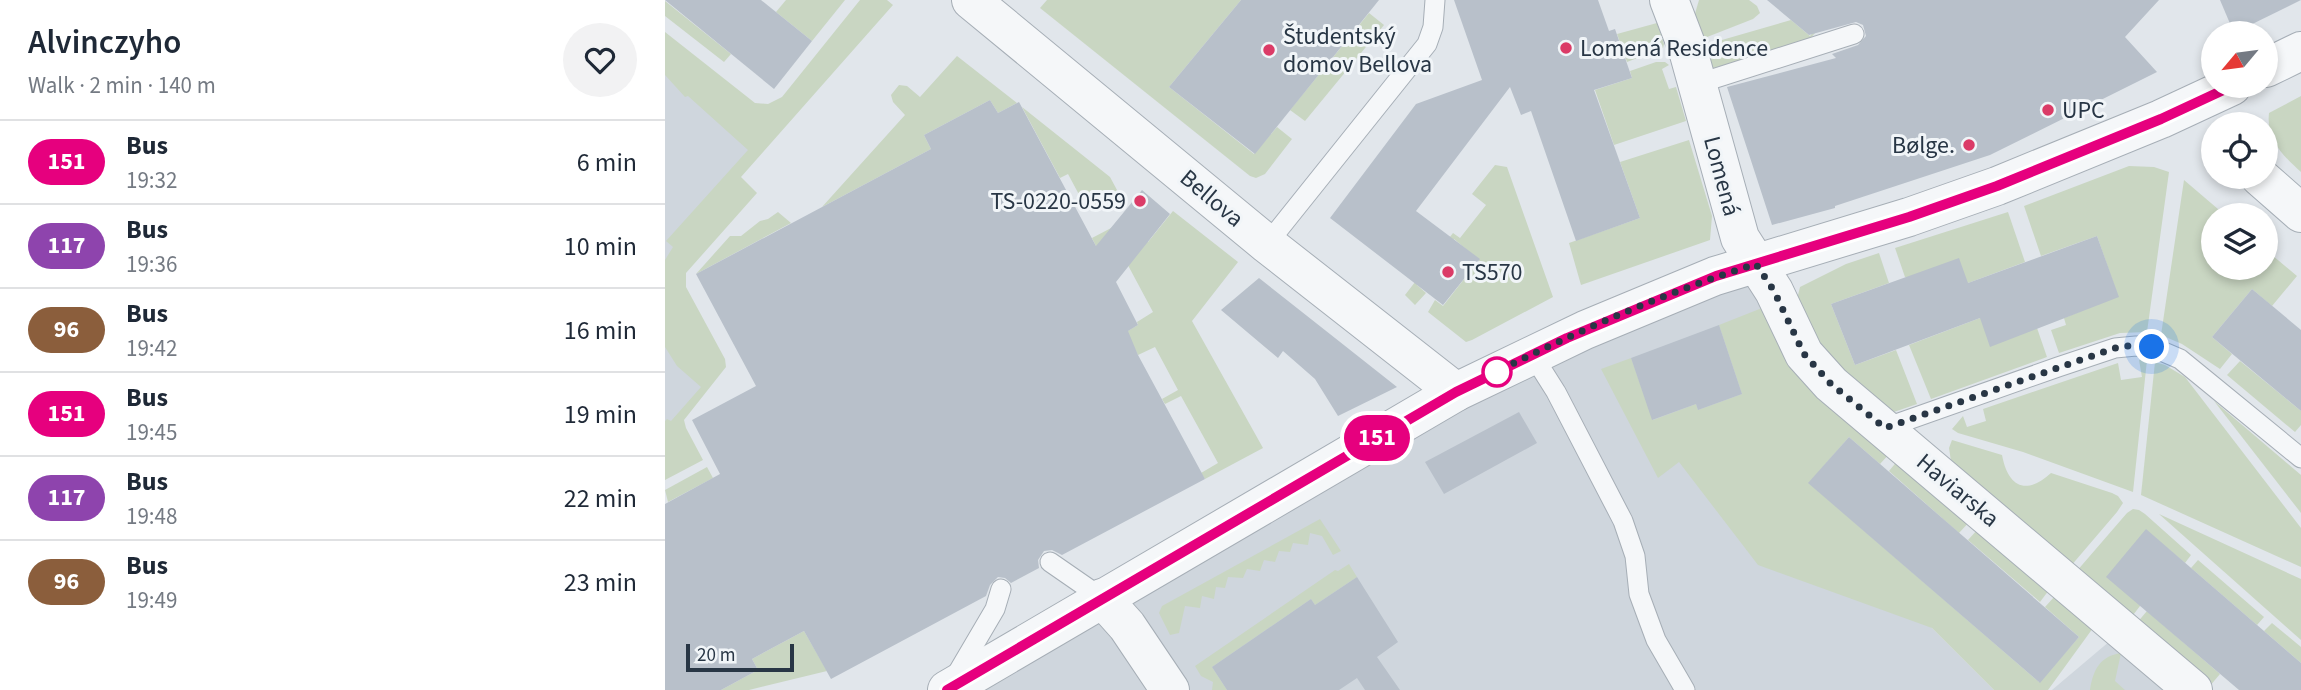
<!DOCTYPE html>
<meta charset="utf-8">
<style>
body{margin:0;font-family:"Source Sans 3",sans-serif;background:#f2f2f3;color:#1f2937;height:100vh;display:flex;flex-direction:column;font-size:26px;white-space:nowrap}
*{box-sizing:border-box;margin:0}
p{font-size:23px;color:#747a83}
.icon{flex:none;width:38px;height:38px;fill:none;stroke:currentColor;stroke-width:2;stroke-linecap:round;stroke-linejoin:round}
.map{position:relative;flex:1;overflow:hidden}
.sheet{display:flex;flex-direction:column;background:#fff;width:665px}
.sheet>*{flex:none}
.badge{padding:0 14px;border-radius:23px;font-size:24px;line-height:46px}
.needle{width:46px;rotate:241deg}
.buttons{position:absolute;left:1536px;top:21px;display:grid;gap:14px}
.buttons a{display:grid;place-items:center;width:77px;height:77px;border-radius:50%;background:#fff;box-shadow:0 4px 10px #0003;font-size:35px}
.scale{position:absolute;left:21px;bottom:18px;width:108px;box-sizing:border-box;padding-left:7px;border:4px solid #283645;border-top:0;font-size:19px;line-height:24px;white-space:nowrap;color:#283645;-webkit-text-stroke:5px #f1f5f8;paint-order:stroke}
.you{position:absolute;width:35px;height:35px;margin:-18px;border:5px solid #fff;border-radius:50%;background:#1a73e8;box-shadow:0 0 0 10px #1a73e833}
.map>.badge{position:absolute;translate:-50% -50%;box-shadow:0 0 0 4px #fff}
.round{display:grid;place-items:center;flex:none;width:74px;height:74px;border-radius:37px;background:#f2f2f3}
.head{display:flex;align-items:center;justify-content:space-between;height:119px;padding:0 28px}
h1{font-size:33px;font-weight:600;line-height:52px}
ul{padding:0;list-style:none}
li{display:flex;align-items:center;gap:21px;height:84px;padding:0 28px;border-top:2px solid #e0e1e3}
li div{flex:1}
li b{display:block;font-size:26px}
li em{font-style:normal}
li .badge{min-width:77px;font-weight:700;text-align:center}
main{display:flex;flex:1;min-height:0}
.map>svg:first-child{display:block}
</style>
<main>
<section class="sheet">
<div class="head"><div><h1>Alvinczyho</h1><p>Walk · 2 min · 140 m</p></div><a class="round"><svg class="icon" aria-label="heart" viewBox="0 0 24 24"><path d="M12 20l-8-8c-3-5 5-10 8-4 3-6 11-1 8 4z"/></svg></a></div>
<ul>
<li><span class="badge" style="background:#e6007e;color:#fff">151</span><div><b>Bus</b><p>19:32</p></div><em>6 min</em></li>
<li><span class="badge" style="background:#8e44ad;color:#fff">117</span><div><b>Bus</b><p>19:36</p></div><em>10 min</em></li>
<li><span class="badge" style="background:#8b5e3c;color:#fff">96</span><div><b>Bus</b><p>19:42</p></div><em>16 min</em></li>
<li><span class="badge" style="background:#e6007e;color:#fff">151</span><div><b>Bus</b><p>19:45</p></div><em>19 min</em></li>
<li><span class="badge" style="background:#8e44ad;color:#fff">117</span><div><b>Bus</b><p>19:48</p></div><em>22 min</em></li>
<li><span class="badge" style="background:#8b5e3c;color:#fff">96</span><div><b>Bus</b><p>19:49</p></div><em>23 min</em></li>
</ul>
</section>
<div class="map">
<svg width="1636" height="690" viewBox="0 0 1636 690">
<rect width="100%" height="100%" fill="#e1e6eb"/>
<g fill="#cfd6dd">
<polygon points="0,70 95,149 0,280"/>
<polygon points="1050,276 1109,291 1062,448 1267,628 1329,690 283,690 438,598"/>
<polygon points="0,337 44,383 0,433"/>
<polygon points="1458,630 1528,690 1387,690"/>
</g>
<g fill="#c9d6c2">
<polygon points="121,0 180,0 147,41 111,12"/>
<polygon points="195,0 222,0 228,5 76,177 92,193 21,273 21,287 60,359 61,367 19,420 21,428 38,460 0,480 0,421 2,419 6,421 36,387 12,366 0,347 0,260 8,247 1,241 83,150 23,96 20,97 0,75 0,32 90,103 103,104 117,97"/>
<polygon points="382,0 576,0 504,87 589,154 612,127 627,139 600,174 591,178 585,176 375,8"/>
<polygon points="1034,0 1084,0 1092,6 1095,13 1088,19 1037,39 1029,17"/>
<polygon points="1175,0 1179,0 1143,41 1045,69 1039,53 1043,44 1126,20 1145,36"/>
<polygon points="0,1 66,54 59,62 0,16"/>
<polygon points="704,13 719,25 640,121 625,110"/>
<polygon points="992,23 999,44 998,48 962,62 952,34"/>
<polygon points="292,56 352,103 333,113 325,100 259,135 266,149 157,207 240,115 228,102 226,95 234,85 242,86 255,97"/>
<polygon points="991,62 1000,62 1004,65 997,69 1004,89 1011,87 1021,121 949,145 930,90 967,78 965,71"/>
<path d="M1636,96V172C1618,156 1601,139 1604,113Z"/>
<polygon points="357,107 445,177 452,190 448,196 427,207 418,202 403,174 395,178"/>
<polygon points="1024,140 1047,216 1045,240 916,285 904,243 975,218 955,162"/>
<polygon points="830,165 842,167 888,297 807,340 801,342 763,312 770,300 778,306 814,260 789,239 752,285 761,293 750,305 740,295 788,233 795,238 821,205 807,194"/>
<polygon points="1464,166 1489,167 1504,172 1482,332 1455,333 1394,353 1386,330 1401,325 1399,318 1453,296 1432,236 1376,256 1359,206"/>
<polygon points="1519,180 1560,215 1549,215 1549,268 1601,268 1601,250 1632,276 1607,306 1587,289 1547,337 1567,354 1555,369 1517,344 1496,335"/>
<polygon points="508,211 573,262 527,321 598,448 540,479 536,473 553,463 516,396 500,404 497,399 513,390 490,347 473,355 461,332 473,325 472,322 488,312 450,241 433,250 427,238 469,216 483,242"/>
<polygon points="113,212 126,223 31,274 65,236 76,236 95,221 103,219"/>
<polygon points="1343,212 1360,262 1303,283 1240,277 1230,248"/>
<polygon points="1214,253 1224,283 1166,304 1190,365 1231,350 1252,404 1226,413 1160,357 1132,299 1135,287 1181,264"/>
<polygon points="1097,308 1226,452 1215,464 1184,437 1144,483 1374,682 1414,637 1380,607 1390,596 1428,628 1383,690 1329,690 1267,628 1093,565 1014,462 993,478 936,369 966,358 988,420 1031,404 1033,410 1077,394 1054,325"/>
<polygon points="1315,318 1372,328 1382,357 1266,399 1244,345"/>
<polygon points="1474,360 1482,360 1468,492 1358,452 1293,433 1287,429 1298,416 1302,427 1321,421 1318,409 1453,363 1456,380 1477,377"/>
<polygon points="1575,361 1636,411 1636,425 1630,432 1562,375"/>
<polygon points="1490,362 1500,365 1520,377 1636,528 1636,567 1476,495"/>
<polygon points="1549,401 1636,475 1636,513"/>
<path d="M1287,440L1337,455C1343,487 1361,496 1386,473L1447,493L1453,496L1458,503L1452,512L1405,567L1286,461L1284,448Z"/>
<polygon points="1234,459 1305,521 1294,533 1224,471"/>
<polygon points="42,467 48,478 3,502 0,490"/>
<polygon points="1468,509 1474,510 1480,514 1526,555 1520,563 1481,530 1475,606 1465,619 1411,572 1462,513"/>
<polygon points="1494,514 1636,579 1636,640"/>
<polygon points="655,519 676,551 668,555 657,536 645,533 643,545 628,543 625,552 614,551 610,562 599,560 595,571 582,569 578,578 563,577 560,588 551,587 549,599 537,596 535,608 520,606 514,633 505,635 494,613 497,606"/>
<polygon points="1313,529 1384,590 1375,602 1303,540"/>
<polygon points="1533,560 1599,617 1592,625 1526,568"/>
<polygon points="684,564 692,577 650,605 646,599 547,667 562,690 547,690 548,682 536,676 530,666 670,570 673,571"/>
<polygon points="1482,611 1555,674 1544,687 1471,624"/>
<polygon points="1607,623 1636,647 1636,663 1599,631"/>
<polygon points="139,631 162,671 84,690 56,690 93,670 87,659"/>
<path d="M1456,653L1450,681L1460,690H1425C1428,670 1435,656 1456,653Z"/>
</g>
<g fill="#b8c0ca">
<polygon points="0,0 96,0 147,41 109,89"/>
<polygon points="576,0 714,0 590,154 504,87"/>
<polygon points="789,0 933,0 944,31 950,29 967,78 929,90 975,218 911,241 866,111 856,115 845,87 751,211 815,259 778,305 665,218 751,104 817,80"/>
<polygon points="1102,0 1494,0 1460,37 1492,72 1325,155 1170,206 1170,208 1107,225 1062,87 1171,58 1167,54 1193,45 1201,36 1198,25 1191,22 1144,35"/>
<polygon points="1555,0 1636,0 1569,33"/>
<polygon points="325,100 333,113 354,102 431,246 477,190 505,214 451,282 473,325 463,331 473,355 540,479 397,555 387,550 379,551 373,560 374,568 346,583 340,578 333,577 325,585 321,596 166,679 139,631 87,659 93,670 56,690 0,690 0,504 55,474 27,420 91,386 31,274 266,149 259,135"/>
<polygon points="1432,236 1454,297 1325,347 1315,318 1190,365 1166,304 1294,258 1303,283"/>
<polygon points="594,278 670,338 732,387 673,416 650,379 618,351 613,358 556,310"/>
<polygon points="1587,289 1636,330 1636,411 1547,337"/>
<polygon points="1054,325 1077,394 1033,410 1031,404 987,420 966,358"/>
<polygon points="854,412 872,443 779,494 760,462"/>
<polygon points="1184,437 1414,637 1375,683 1143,483"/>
<polygon points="1481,529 1636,663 1636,690 1574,690 1441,577"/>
<polygon points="692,577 733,642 712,657 735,690 700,690 692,678 674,690 562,690 547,667 646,599 650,605"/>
</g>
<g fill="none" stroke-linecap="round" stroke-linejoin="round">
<defs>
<g id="lane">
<polyline points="1032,84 1189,34"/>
<polyline points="602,244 762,44 768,27 770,0"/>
<polyline points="867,354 891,392 958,521 970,556 974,594 991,640 1020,690"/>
<polyline points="1220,428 1393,367 1450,348 1471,346 1487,347 1515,359 1636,458"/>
<polyline points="385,562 437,598"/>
<polyline points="290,677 330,609 336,589"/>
</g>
<g id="street">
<polyline points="306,0 602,244 791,392"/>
<polyline points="1004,0 1022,47 1075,238 1109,291 1139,354 1166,384 1528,690"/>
<polyline points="1601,68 1636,51"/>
<polyline points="1595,177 1636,213"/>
<polyline points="437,598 462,626 505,690"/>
<polyline points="282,690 791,392 920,330 1050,276 1244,217 1332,186 1496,119 1567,86"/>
</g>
</defs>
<use href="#lane" stroke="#a6aeb6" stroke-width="21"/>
<use href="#street" stroke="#a6aeb6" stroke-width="40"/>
<use href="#lane" stroke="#f5f7f9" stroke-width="19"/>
<use href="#street" stroke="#f5f7f9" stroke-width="38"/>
</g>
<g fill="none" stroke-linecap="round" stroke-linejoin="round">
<defs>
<polyline id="line" points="282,690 791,392 902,338 1051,276 1244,217 1332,186 1496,119 1567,86"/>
</defs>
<use href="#line" stroke="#fff" stroke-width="16"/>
<use href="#line" stroke="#e6007e" stroke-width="10"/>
<path stroke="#283645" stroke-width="7" stroke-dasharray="0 12.6" d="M832,372L829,373C913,331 1001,292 1091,264L1109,291L1139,354L1166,384L1220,428L1450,348L1461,346L1487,347"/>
</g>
<g fill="#db3b67" stroke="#f1f5f8" stroke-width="2.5">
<circle cx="901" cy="48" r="7"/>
<circle cx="604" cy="50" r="7"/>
<circle cx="1383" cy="110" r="7"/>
<circle cx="1304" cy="145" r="7"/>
<circle cx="475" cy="201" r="7"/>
<circle cx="783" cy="272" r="7"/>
</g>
<circle fill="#fff" stroke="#e6007e" stroke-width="3.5" cx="832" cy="372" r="14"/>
<g text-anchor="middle" stroke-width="6" stroke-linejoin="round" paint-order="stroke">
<g font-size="24" fill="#283645" stroke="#f1f5f8" text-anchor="start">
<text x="618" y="44">Študentský<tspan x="618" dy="28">domov Bellova</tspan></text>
<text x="915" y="56">Lomená Residence</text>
<text x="1397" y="118">UPC</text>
<text x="1290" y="153" text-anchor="end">Bølge.</text>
<text x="461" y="209" text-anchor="end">TS-0220-0559</text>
<text x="797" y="280">TS570</text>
</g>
<g font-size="24" fill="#283645" stroke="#f1f5f8">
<text transform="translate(1057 176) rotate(75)" y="8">Lomená</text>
<text transform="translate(547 198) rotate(40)" y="8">Bellova</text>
<text transform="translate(1293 490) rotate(40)" y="8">Haviarska</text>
</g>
</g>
</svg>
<div class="buttons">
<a><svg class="needle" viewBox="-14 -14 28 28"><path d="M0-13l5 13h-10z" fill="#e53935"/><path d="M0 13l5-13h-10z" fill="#747a83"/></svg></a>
<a><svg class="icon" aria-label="locate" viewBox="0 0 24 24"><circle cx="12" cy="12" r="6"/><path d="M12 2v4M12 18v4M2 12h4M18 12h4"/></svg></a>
<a><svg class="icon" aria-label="layers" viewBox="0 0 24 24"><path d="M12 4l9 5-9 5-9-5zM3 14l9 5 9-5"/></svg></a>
</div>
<div class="scale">20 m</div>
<div class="you" style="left:1487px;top:347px"></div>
<b class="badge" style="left:712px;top:438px;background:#e6007e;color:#fff">151</b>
</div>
</main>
